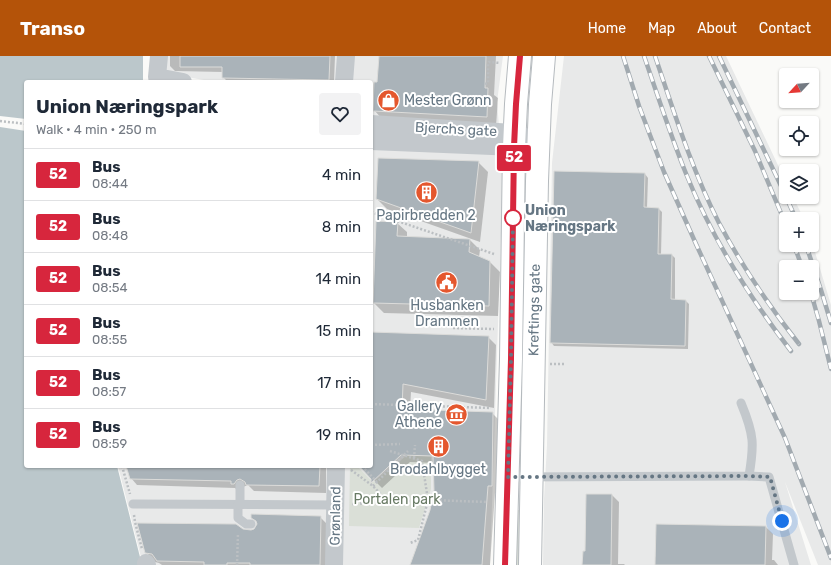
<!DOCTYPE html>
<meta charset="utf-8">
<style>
body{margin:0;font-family:Rubik,sans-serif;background:#f2f2f3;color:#1f2937;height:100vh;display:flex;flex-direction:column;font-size:15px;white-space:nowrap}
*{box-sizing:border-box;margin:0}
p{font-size:13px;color:#747a83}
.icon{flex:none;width:22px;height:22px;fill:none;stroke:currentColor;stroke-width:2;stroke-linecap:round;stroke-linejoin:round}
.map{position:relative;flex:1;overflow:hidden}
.side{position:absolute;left:24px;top:24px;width:349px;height:388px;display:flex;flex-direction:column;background:#fff;border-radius:4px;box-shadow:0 1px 3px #0004}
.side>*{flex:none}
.badge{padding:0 8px;border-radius:3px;font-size:14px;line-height:26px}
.needle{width:26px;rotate:244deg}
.controls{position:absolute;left:779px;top:12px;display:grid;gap:8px}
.controls a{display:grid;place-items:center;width:40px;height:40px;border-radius:4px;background:#fff;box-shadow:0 1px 3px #0004;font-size:20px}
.you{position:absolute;width:20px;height:20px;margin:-10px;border:3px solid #fff;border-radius:50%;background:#1a73e8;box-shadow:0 0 0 6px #1a73e833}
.map>.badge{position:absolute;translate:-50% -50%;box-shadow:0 0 0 2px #fff}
.round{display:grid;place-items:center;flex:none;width:42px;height:42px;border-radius:4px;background:#f2f2f3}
.head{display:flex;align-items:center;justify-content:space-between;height:68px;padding:0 12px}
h1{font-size:19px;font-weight:700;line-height:30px}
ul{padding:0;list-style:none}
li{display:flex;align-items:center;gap:12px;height:52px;padding:0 12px;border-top:1px solid #e0e1e3}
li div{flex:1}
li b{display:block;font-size:15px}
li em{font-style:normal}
li .badge{min-width:44px;font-weight:700;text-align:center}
header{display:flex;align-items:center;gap:24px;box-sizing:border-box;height:56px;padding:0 20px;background:#b45309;color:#fff}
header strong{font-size:19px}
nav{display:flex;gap:22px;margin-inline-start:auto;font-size:14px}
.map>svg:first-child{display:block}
</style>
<header>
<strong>Transo</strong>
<nav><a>Home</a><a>Map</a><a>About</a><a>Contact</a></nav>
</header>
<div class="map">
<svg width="831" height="509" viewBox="0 0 831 509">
<rect width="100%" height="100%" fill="#fafaf8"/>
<g fill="#e8e9e9" fill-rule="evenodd">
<polygon points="160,0 503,0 497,46 503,118 490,509 143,509 118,410 371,410 371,26 215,26 159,16"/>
<path d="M564,0H726L786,126V141H793L804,163H786V189H812V186L831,249V509H818L785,426L811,509H543L544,443L547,389L552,107ZM786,211H812V237H786Z"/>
</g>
<g fill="#dadfd7">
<polygon points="410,397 431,398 431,433 419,472 349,470 350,410 357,410 373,426"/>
<polygon points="513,454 521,454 520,509 512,509"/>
</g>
<polygon fill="#bbc7cb" points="0,0 143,0 143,25 146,26 26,26 26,410 117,410 142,509 0,509"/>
<polygon fill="#fafaf8" points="0,60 26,63 26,75 0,71"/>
<g fill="#0003">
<polygon points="170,0 335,0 334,26 228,26 223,21 223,16 175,15 170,10"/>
<polygon points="380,0 496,0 494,39 498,42 496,70 383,64 374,54 378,27"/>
<polygon points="478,106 488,116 480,186 387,153 377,143"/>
<polygon points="645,118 648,122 647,152 659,153 662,156 661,199 672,199 675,202 675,244 686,245 689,248 688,293 554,290 551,286"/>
<polygon points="397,167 407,176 407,181 470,184 480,194 479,201 490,206 500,216 498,260 384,257 374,247"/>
<polygon points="371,277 488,281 496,289 494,352 411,336 410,354 492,357 500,365 499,438 495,437 490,509 411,509 431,455 435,434 434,407 410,406 382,432 360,410 371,410"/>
<polygon points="127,410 326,410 326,437 254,435 248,429 243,431 238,435 235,432 137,429 131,422"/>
<polygon points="612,439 619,446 618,508 624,508 625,509 583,509 586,496"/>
<polygon points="320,461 329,470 329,509 162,509 159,507 155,506 146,496 242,474 251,475 255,474 258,467 252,462"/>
<polygon points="766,471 773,478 772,504 774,504 778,509 655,509 655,501"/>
</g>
<g fill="#aab3b9" stroke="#dcdcda">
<polygon points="180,0 330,0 329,24 222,22 222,11 180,11"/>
<polygon points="379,0 486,0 485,32 488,32 487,61 373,55 374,26 377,26"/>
<polygon points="378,102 479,105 471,177 376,143"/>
<polygon points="554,115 645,117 644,151 659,152 658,198 672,198 671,243 686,244 685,290 550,287"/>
<polygon points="376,165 398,166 397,180 470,183 469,196 490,205 489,250 373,247"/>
<polygon points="371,276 489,280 486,344 403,328 402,353 493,356 492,430 488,430 482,509 410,509 430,454 434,434 433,400 401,399 371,427 371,423 359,410 371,410"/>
<polygon points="126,410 320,410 319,430 246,429 245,426 240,423 237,424 234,428 231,428 231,425 130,423"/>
<polygon points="586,438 612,438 611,509 582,509 583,495 585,495"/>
<polygon points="251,458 321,460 320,509 250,509 250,507 227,507 227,509 204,509 204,506 157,505 152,498 145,497 137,467 236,468 243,473 251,474 254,473 257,468 256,465 251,462"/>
<polygon points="656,468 766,470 765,509 655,509"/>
</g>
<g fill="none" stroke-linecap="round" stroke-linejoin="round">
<defs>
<g id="primary">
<polyline points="505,509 511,303 514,91 516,48 520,0"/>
<polyline points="530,509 537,125 540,48 544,0"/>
</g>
</defs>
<use href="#primary" stroke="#b5babe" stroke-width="24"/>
<g stroke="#bbbfc2" stroke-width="2.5" stroke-dasharray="2 2" stroke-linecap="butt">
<polyline points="485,28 488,27 488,7 489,6 500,7"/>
<polyline points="0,65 26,68"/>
<polyline points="371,156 494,198"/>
<polyline points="453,272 494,273"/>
<polyline points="550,308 564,308"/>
<polyline points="371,348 491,352"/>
<polyline points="371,389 400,388"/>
<polyline points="390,395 422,405 428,444 418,484 410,487"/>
<polyline points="414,402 415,389"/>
<polyline points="122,410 130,438"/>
<polyline points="362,410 377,426"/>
<polyline points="351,414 373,430 388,446"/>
<polyline points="373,430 408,395"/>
<polyline points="352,448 428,444 488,446"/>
<polyline points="134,459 135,466 142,493"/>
<polyline points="237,509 238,477"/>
</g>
<g stroke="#c3c8cc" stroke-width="9">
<polyline points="749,420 769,421 794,509"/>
<path d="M508,421L749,420C751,408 753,396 752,384C751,372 746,359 741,347"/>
<polyline points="133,448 335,449"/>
<polyline points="238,449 238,462 246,468 251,468"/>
<polyline points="240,449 240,429"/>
</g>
<g stroke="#c3c8cc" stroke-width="18">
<polyline points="159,0 157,21 183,26"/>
<polyline points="344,26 346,0"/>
<polyline points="371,68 514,77 538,86"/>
<polyline points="371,85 514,91 528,88"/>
<polyline points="146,507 147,509"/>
<polyline points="334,509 336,410"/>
</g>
<use href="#primary" stroke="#fff" stroke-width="22"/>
<defs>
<g id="rail">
<polyline points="623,0 639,50 664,116 696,188 785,382 831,502"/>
<path d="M644,0C658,40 671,81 687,120C713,184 750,242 791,295"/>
<path d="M655,0C674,56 692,114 719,167C742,210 769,250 799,288"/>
<polyline points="709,0 755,95 786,169"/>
<polyline points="719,0 782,132 796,163"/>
<polyline points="794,189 802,211"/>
<polyline points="806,189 821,234 831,267"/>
<polyline points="811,237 819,265 831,313"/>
</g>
</defs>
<use href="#rail" stroke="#a2aab0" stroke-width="4.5"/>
<use href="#rail" stroke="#fff" stroke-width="3" stroke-dasharray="9" stroke-linecap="butt"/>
</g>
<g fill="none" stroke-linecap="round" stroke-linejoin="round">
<defs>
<polyline id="line" points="505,509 511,303 514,91 516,48 520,0"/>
</defs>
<use href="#line" stroke="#fff" stroke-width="9"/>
<use href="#line" stroke="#d7263d" stroke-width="6"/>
<polyline stroke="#657683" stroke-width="4" stroke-dasharray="0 7.2" points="513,162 511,303 508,421 749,420 770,421 782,465"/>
</g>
<defs>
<symbol id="shop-disc" viewBox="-11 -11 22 22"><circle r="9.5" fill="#e4572e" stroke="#fff"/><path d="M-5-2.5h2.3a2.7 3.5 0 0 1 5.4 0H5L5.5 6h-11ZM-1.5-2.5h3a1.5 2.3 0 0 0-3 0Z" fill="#fff"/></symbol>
<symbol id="building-disc" viewBox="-11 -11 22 22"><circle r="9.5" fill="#e4572e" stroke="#fff"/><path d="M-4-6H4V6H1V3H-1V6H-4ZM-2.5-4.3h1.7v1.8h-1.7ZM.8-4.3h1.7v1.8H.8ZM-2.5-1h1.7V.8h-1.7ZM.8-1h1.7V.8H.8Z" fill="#fff"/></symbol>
<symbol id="civic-disc" viewBox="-11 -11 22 22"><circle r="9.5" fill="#e4572e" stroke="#fff"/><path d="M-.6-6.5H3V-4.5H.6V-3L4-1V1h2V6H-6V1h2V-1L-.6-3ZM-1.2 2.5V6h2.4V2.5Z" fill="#fff"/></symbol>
<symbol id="museum-disc" viewBox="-11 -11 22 22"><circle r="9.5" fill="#e4572e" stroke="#fff"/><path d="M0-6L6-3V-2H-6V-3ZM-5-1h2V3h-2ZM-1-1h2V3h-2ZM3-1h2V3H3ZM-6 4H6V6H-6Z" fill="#fff"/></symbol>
</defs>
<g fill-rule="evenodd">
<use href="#shop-disc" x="376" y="32" width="25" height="25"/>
<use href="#building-disc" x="414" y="124" width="25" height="25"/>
<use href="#civic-disc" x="434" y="214" width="25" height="25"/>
<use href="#museum-disc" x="444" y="346" width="25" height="25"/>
<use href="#building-disc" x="426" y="378" width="25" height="25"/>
</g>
<circle fill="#fff" stroke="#d7263d" stroke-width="2" cx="513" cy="162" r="8"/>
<g text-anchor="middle" stroke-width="4" stroke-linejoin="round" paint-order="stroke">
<g font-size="14" fill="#657683" stroke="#fff">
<text x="404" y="49" text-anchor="start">Mester Grønn</text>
<text x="426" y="164">Papirbredden 2</text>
<text x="447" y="254">Husbanken<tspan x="447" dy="16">Drammen</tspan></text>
<text x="442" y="355" text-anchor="end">Gallery<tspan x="442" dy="16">Athene</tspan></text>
<text x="438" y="418">Brodahlbygget</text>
</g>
<g font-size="14" fill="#657683" stroke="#fff">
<text transform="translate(456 73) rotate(3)" y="5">Bjerchs gate</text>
<text transform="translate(534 254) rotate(-89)" y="5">Kreftings gate</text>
<text transform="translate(335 460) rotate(-89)" y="5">Grønland</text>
</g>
<g font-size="14" font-weight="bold" fill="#657683" stroke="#fff" text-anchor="start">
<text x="525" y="159">Union<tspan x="525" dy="16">Næringspark</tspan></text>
</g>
<g font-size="14" fill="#687a64" stroke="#fff">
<text x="397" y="448">Portalen park</text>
</g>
</g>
</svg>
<div class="controls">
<a><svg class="needle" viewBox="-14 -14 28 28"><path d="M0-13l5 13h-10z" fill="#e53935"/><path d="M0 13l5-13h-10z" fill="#747a83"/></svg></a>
<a><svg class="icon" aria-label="locate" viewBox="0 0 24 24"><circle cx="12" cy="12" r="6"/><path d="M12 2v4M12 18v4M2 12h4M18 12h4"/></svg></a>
<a><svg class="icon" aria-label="layers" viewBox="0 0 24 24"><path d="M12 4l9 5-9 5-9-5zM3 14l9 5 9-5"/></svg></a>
<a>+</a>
<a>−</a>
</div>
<div class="you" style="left:782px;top:465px"></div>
<b class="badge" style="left:514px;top:102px;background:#d7263d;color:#fff">52</b>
<section class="side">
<div class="head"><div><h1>Union Næringspark</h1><p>Walk · 4 min · 250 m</p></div><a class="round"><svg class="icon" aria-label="heart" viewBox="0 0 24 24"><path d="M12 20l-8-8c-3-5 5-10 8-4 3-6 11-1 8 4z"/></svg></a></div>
<ul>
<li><span class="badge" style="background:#d7263d;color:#fff">52</span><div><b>Bus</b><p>08:44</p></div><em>4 min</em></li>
<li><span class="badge" style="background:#d7263d;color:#fff">52</span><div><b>Bus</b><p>08:48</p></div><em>8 min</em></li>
<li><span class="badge" style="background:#d7263d;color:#fff">52</span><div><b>Bus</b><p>08:54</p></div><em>14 min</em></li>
<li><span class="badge" style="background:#d7263d;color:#fff">52</span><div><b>Bus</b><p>08:55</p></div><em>15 min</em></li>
<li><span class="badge" style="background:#d7263d;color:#fff">52</span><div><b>Bus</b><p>08:57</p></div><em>17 min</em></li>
<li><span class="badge" style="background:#d7263d;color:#fff">52</span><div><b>Bus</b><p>08:59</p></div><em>19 min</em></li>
</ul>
</section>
</div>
